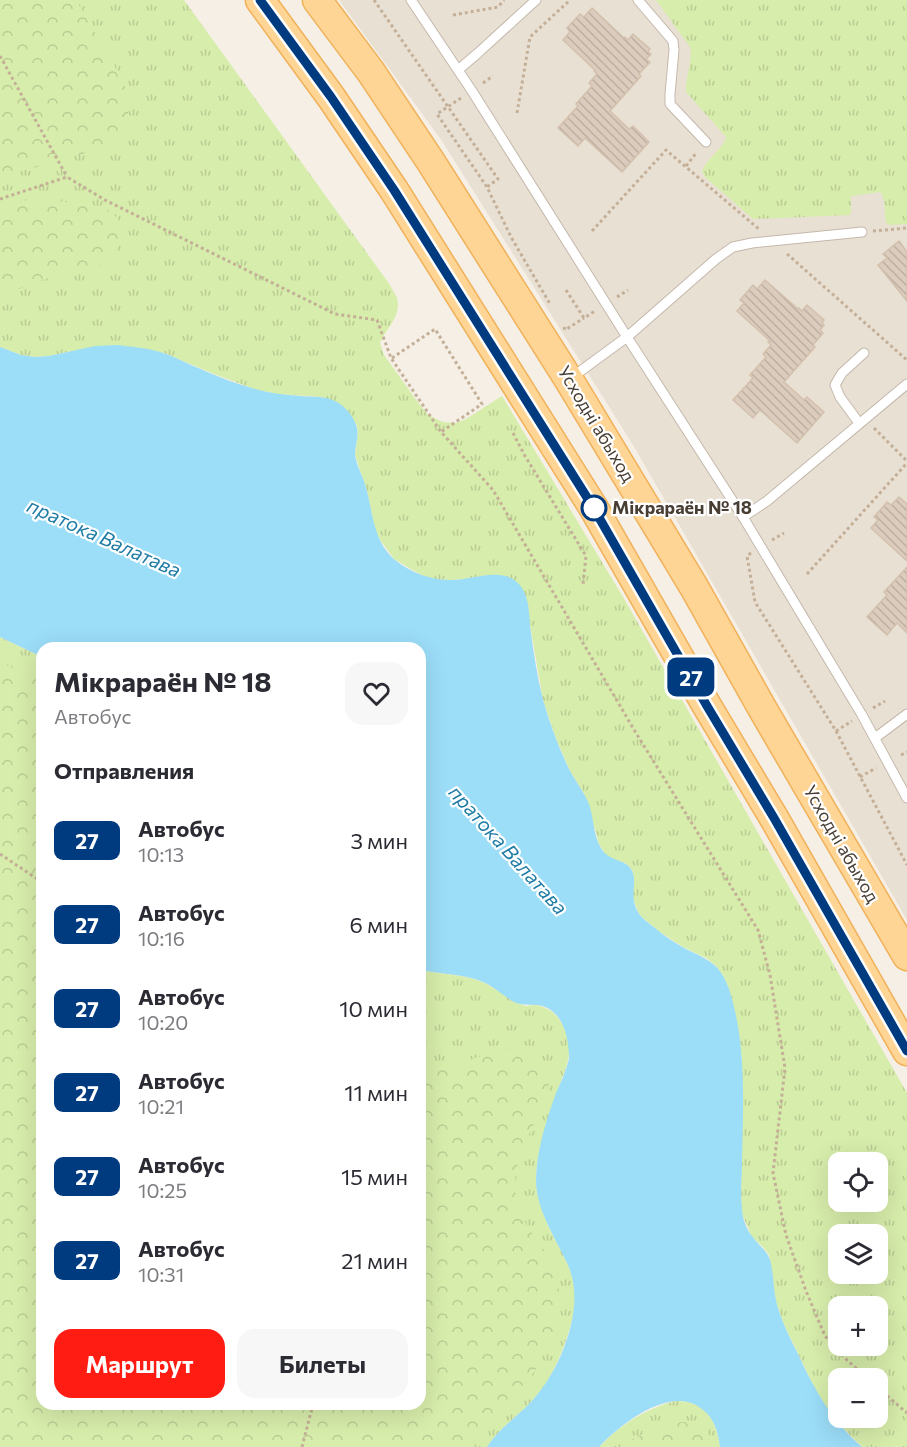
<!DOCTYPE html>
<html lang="ru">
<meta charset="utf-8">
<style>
body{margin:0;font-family:Commissioner,sans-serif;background:#f7f7f7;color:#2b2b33;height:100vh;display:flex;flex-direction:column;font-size:22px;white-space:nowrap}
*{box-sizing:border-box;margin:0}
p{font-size:20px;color:#7c7c81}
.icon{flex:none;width:33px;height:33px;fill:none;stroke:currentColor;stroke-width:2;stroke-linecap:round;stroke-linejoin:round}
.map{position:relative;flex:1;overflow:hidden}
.details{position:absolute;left:36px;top:642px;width:390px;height:768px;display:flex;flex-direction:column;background:#fff;border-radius:18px;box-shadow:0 6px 24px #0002}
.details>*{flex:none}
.badge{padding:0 12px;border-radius:9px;font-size:21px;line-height:39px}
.buttons{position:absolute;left:828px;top:1152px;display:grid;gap:12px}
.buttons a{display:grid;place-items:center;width:60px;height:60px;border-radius:12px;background:#fff;box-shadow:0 6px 24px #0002;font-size:30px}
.map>.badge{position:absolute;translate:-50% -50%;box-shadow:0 0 0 3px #fff}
h2{padding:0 18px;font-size:22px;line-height:54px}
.round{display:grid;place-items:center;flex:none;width:63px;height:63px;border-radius:18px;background:#f7f7f7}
.summary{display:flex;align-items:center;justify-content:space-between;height:102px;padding:0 18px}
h1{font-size:28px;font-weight:700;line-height:45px}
.cta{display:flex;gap:12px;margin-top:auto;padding:12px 18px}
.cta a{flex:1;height:69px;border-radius:18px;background:#ff1c13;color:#fff;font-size:24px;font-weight:700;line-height:69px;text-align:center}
.cta a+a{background:#f7f7f7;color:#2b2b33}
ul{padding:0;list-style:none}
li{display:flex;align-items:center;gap:18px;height:84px;padding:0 18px}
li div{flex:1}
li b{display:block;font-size:22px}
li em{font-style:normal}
li .badge{min-width:66px;font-weight:700;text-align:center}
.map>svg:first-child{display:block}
</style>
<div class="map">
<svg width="907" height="1447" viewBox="0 0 907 1447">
<defs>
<pattern id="grass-tufts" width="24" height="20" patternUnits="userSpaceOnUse" patternTransform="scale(1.5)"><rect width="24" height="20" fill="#d7edab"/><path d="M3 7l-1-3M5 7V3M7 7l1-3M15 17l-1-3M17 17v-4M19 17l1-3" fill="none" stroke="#bacc94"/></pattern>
<pattern id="forest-crowns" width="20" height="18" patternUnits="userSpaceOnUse" patternTransform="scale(1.5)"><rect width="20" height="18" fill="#d7edab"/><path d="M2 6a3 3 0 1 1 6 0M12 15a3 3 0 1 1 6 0" fill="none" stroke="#bacc94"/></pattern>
<pattern id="building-back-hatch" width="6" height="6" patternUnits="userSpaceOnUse" patternTransform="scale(1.5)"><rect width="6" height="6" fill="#dbccbd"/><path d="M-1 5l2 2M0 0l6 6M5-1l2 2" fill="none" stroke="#bdb0a3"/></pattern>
</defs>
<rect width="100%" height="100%" fill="#f5efe6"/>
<polygon fill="#e9e0d4" points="339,0 907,0 907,920 633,445 442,141"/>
<g fill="url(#grass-tufts)" fill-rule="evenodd">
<path d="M0,0H184L390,285C392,289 395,294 397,298C402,316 386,329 380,343L384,355L417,401L428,415L443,422L456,423L466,419L502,396L623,597L907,1093V1447H862L840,1425L824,1404L816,1391L784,1325L776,1302L769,1255L762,1246L752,1237L741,1212L742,1061L739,1035L728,987L723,975L715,965L706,958L683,947L660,932L643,918L638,912L633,898V872L630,867L625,863L612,859L606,855L599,844L588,804L583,792L570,771L556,739L543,700L525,596L490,575L464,579L448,580L436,579L425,577L416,572L394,559L381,541L375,529L367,491L355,455L358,433L357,425L322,397L277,394L257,390L214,374L164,353L72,351L49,356L35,357L21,355L0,347ZM838,1162H878V1202H838ZM838,1234H878V1274H838ZM838,1306H878V1346H838ZM838,1378H878V1418H838Z"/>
<path d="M656,0H907V224L891,225L887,224C883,214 887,199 880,192L851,196V212L850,215L753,219L705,177L702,172C706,158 723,150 726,137L686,92C685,77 693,62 690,47Z"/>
<path d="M0,637L42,657V1404H420V970C440,974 463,974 482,982C497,988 510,1002 526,1006C529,1006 532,1005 535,1005C546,1006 556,1013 561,1022C578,1050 565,1069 556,1095C547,1121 535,1156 536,1184C538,1204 547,1225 557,1243C564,1257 572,1270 574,1285C577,1301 573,1319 568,1334C560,1360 547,1387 528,1405C514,1419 498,1430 487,1447H0Z"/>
<path d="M675,1401C705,1401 716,1418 720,1447H599C620,1425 645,1409 675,1401Z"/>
</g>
<g fill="url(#forest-crowns)">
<path d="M0,0H76L122,79C131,101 133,120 114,138C111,141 107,145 103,147C89,153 73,156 59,160C39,166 20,173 0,174Z"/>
<path d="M33,199C49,199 64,202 79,204C85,205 92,205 98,206C106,208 112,212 117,218C129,234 116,257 101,265C91,270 80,271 69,273C45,278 21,286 0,299V205Z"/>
<path d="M0,662L42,682V1404H420V1059C432,1062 444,1065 456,1063C479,1061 514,1036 535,1053C545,1062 551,1081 547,1095C545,1103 540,1112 536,1120C527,1138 517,1159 515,1180C514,1208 525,1224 541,1246C544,1251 549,1255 551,1261C561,1281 561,1306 555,1327C547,1353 532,1378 515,1399C502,1416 485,1429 473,1447H0Z"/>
<path d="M682,1422C700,1423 709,1429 714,1447H620C640,1434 658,1425 682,1422Z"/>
</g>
<path fill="#9cddf8" d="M118,345C133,347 149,348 163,353C173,356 182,361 191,365C212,374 233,383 255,389C270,393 285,395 300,396C310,397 321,396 330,399C342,403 352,413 356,425C360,436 355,444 355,455C356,464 362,475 365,484C373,510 372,540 395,560C411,573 431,580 451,580C475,580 506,564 522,588C529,599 529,613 530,625C533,650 537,676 543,700C550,724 559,749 570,771C576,782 584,792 589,804C594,818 593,835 601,848C609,862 624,858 631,869C639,881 628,896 638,912C642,919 649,923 655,928C664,936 675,943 686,949C708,960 720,963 729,989C747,1044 743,1105 742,1162C742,1177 740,1193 742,1208C742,1217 746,1229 752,1236C758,1245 766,1249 770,1260C774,1274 773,1290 777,1305C782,1322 790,1338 798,1354C814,1389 832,1421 862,1447H720C718,1433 715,1419 703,1410C672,1383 621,1424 599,1447H487C498,1430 514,1419 528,1405C542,1391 553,1373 561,1355C573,1327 581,1292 567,1263C555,1237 537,1211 536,1182C536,1152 546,1121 556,1093C561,1082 566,1071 569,1059C569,1037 563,1008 537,1005C529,1004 522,1006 514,1002C503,996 495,987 483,982C464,974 441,974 420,970V648H42V657L0,637V347L21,355L35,357L49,356L95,346Z"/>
<g fill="url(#building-back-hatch)" stroke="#d3c0ad" stroke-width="1.5">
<polygon points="592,8 624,38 625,37 628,40 633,34 650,49 648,52 651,54 646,59 650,62 639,74 641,76 610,111 629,129 633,126 649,142 622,172 585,138 578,146 558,128 578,106 576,104 592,86 589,83 597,74 594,71 595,70 563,40 570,32 567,28 580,14 584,17"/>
<polygon points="899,241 907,252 907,301 878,265 887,258 883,254"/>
<polygon points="765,280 798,309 799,308 802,311 807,305 824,320 822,323 824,325 820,330 823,333 813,345 815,347 784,382 804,400 807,397 824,412 797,443 760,410 753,418 733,400 753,378 750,375 766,357 763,354 771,345 768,342 770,341 737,311 744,303 740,300 753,285 757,289"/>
<polygon points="899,497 907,504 907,561 871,528 878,520 874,517 887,502 891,505"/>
<polygon points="907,567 907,633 897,623 887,635 867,617 887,595 884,592"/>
</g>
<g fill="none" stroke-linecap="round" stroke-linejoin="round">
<defs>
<g id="service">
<polyline points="411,0 472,91 627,337 743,517 862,715 907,798"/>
<polyline points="638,0 673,41 674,50 670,94 670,104 706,142"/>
<polyline points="458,70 478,53 536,0"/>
<polyline points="571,378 627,337 716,259 733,247 752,243 862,232"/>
<polyline points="859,423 840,397 835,385 842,373 864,353"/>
<polyline points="743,517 767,501 907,384"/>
<polyline points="875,738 907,714"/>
</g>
<g id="primary">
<polyline points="260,0 331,97 394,190 593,507 707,706 774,818 907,1051"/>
<polyline points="317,0 371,72 431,162 569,380 694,587 762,708 907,956"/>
</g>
</defs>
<use href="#service" stroke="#c4b8ab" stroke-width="11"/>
<use href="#primary" stroke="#f0b159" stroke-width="31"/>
<g stroke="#c4af97" stroke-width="3" stroke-dasharray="3 3" stroke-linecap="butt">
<polyline points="374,0 498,179 487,187"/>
<polyline points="453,15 498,7 504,0"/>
<polyline points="0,56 67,177"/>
<polyline points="483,83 493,76"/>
<polyline points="461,98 437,114 487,187 511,237 550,304"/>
<polyline points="517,113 530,37 570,0"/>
<polyline points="686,166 697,152"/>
<polyline points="0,199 67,177 105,200 335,314 377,320 391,358 441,432 493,490 636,733 758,930 770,975 785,1068 773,1173 786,1235 806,1291 825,1336 847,1360 867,1378"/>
<polyline points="592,231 666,150 760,230"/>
<polyline points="873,231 907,228"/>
<polyline points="787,254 907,360"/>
<polyline points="566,290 584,318 595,311"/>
<polyline points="617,297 628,290"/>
<polyline points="564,327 565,330 584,318"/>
<polyline points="392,358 435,329 482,404 441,432"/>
<polyline points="874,428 907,461"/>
<polyline points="513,433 525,456 586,556 583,584"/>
<polyline points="772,540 784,533"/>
<polyline points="751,553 747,556 755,602 836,731 907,865"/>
<polyline points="807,574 907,463"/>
<polyline points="873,708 885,701"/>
<polyline points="836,731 852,721"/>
<polyline points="901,755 907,752"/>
<polyline points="860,777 876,768"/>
<polyline points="0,854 42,882"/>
<polyline points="878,1388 907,1413"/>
<polyline points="302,1447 313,1404"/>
</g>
<use href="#service" stroke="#fff" stroke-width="9"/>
<use href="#primary" stroke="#ffd595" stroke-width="28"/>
</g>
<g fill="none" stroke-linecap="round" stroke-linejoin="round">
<defs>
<polyline id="line" points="260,0 331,97 394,190 593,507 707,706 774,818 907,1051"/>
</defs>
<use href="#line" stroke="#fff" stroke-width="14"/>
<use href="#line" stroke="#003b80" stroke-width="9"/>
</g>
<circle fill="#fff" stroke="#003b80" stroke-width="3" cx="594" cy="508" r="12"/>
<g text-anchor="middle" stroke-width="4.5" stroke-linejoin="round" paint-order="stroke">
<g font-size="18" fill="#483e34" stroke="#fff">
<text transform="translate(596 424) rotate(59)" y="6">Усходні абыход</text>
<text transform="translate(841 844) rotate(60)" y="6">Усходні абыход</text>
</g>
<g font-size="18" font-weight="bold" fill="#483e34" stroke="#fff" text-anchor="start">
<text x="612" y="514">Мікрараён № 18</text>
</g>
<g font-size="20" font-style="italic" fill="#1f7ca5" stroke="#fff">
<text transform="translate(104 538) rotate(24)" y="7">пратока Валатава</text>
<text transform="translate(508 850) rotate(48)" y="7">пратока Валатава</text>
</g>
</g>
</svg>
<div class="buttons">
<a><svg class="icon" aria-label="locate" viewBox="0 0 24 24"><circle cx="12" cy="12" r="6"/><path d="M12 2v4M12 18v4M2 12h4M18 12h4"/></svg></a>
<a><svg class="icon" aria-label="layers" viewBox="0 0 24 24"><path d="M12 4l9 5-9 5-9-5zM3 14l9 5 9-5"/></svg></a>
<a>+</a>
<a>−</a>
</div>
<b class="badge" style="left:691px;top:677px;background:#003b80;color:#fff">27</b>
<section class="details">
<div class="summary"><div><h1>Мікрараён № 18</h1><p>Автобус</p></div><a class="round"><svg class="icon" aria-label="heart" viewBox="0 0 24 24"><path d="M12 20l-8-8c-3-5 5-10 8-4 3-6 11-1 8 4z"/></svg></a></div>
<h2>Отправления</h2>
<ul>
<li><span class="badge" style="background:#003b80;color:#fff">27</span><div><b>Автобус</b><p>10:13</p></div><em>3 мин</em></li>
<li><span class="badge" style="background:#003b80;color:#fff">27</span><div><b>Автобус</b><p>10:16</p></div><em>6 мин</em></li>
<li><span class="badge" style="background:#003b80;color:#fff">27</span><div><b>Автобус</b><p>10:20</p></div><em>10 мин</em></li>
<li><span class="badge" style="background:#003b80;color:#fff">27</span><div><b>Автобус</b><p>10:21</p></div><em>11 мин</em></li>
<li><span class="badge" style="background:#003b80;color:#fff">27</span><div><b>Автобус</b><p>10:25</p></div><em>15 мин</em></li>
<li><span class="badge" style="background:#003b80;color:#fff">27</span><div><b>Автобус</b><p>10:31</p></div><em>21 мин</em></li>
</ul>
<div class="cta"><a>Маршрут</a><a>Билеты</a></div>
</section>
</div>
